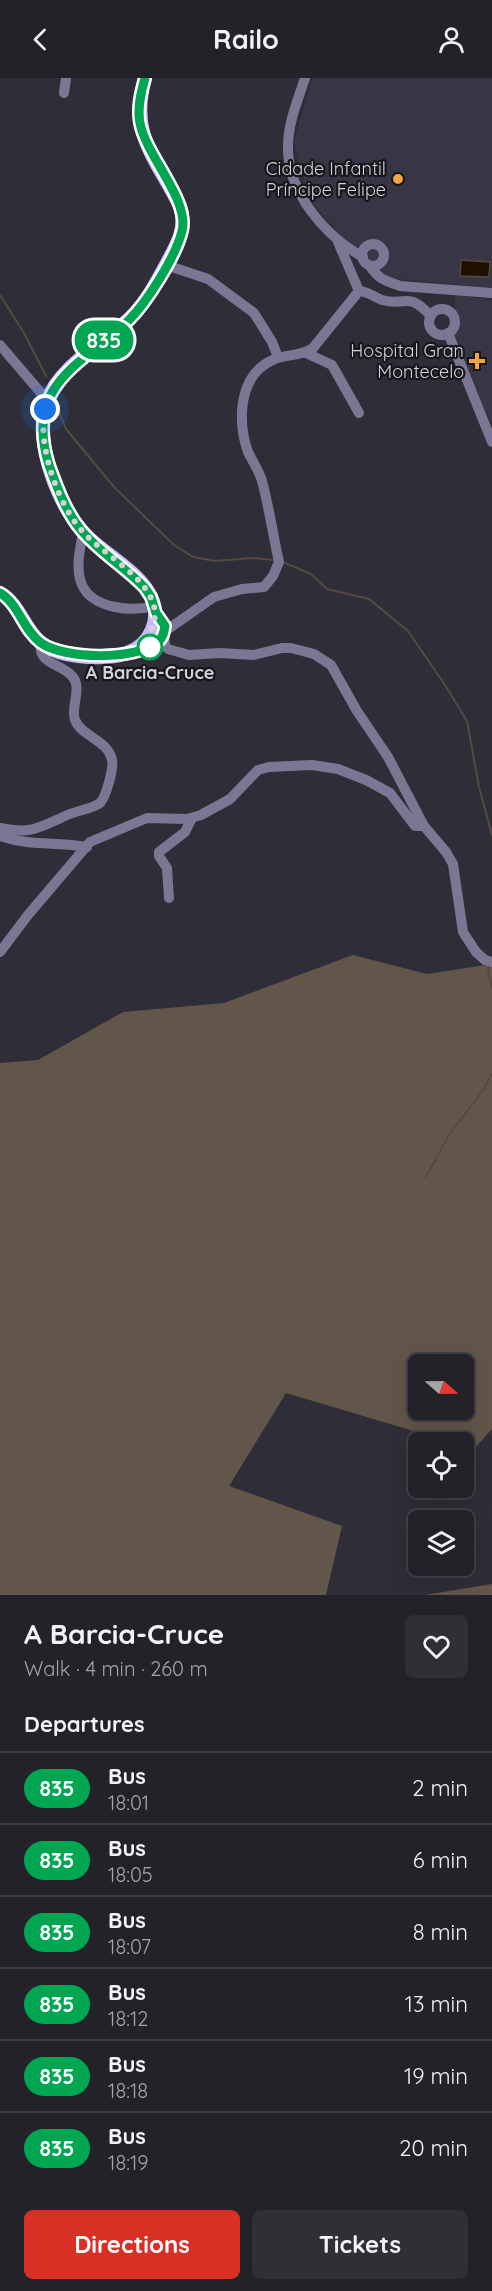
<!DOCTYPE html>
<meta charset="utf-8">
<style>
body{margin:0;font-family:Quicksand,sans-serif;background:#2f2f35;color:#f1f3f6;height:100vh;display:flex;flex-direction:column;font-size:22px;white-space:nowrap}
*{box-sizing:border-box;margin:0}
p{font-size:20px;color:#a3a4a8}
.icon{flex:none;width:33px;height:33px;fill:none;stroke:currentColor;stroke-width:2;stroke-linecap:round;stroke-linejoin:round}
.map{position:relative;height:1517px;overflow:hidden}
.details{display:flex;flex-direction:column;background:#232229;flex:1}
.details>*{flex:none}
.badge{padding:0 12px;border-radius:20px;font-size:21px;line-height:39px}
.needle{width:39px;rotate:110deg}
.tools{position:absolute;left:408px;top:1276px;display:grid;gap:12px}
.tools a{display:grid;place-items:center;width:66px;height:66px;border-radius:9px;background:#232229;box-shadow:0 6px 24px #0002,0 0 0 2px #403f46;font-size:30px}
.you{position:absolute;width:30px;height:30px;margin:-15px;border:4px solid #fff;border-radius:50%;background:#1a73e8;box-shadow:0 0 0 9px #1a73e833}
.map>.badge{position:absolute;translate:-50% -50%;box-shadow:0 0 0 3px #fff}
h2{padding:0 24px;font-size:22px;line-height:54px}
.round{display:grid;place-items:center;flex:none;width:63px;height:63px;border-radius:9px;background:#2f2f35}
.headline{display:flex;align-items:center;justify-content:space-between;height:102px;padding:0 24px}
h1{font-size:28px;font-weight:800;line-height:45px}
.cta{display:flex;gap:12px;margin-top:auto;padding:12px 24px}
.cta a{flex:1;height:69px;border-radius:9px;background:#d93025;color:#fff;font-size:24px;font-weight:800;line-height:69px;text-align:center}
.cta a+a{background:#2f2f35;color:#f1f3f6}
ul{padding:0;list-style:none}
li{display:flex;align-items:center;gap:18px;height:72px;padding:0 24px;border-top:2px solid #403f46}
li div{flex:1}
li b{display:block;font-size:22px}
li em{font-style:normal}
li .badge{min-width:66px;font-weight:700;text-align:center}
header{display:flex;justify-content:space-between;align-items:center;height:78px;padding:0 24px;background:#232229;font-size:27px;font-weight:800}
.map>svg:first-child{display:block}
</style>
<header><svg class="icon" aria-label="back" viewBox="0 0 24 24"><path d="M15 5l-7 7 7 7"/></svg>Railo<svg class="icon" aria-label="person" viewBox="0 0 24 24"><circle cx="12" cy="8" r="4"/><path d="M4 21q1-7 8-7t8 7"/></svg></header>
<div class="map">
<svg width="492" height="1517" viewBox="0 0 492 1517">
<rect width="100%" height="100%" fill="#2f2d37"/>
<g fill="#383645">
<polygon points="312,0 492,0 492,210 385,200 376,187 341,158 309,121 294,64"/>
<polygon points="455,217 492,222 492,345 471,307 454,260"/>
</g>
<g fill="#62564a" fill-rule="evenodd">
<path d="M353,877L427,896L492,886V1351L474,1371L464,1368V1365H454L286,1315L229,1408L342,1448L326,1517H0V985L38,982L123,934L224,925ZM418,1287H464V1332H418Z"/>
<polygon points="492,1506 492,1517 425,1517"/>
</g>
<polygon fill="#1f0f00" stroke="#554a41" stroke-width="1.5" points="461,182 490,184 489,199 460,198"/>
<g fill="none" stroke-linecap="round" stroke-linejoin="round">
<g stroke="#554a41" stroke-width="2">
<polyline points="0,217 24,255 46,298"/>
<polyline points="56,326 66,351 114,409 174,467 193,479 215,483 253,480 273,482"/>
<polyline points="285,485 311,496 327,511 369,521 408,553 445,607 467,643 479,709 492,757"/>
<polyline points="489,888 488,894 492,910"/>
<polyline points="426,1099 449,1057 484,1011 492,996"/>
</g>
<g stroke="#7b7694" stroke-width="10">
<path d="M305,0C298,22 288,45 288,68C287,114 325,158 363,179"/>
<polyline points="64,15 66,0"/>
<polyline points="338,164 359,213"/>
<circle cx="373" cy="177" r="11"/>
<polyline points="166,187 208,201 254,235 272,264 278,279"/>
<path d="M369,187C380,202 383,202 400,208L492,215"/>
<circle cx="442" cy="244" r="13"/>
<path d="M431,238C406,212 408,229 382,222C374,219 367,213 359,213L313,270C295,282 280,272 259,291C238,311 239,349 248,374C253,384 259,393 262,403C269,429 273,457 279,484L273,498L264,509L242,511L214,519L164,554L165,568L168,571L189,577L220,575L254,577L282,570H291L314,576L331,587L357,633L388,679L424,748L446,774L453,786L463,854L476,874L485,882L492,884"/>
<polyline points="448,255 492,364"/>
<polyline points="0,267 47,322"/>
<polyline points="306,275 332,287 359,335"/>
<path d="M83,455C80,470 75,492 82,507C93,531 132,534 154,528"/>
<path d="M0,750C34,757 41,748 70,736C79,732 92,731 100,725C106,719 114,690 112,682C108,662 82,659 75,642C70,629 83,610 72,598C61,585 37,587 41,564"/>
<path d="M0,758C33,769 55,763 87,769"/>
<polyline points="169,820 167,790 159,778 159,774 185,754 192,740"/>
<polyline points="0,874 28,837 90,764 147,740 187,741 201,737 230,721 258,692 269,689 312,687 338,691 366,702 390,715 415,748 424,748"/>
</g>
<path stroke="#c7bcfa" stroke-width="14" d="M0,515C23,528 24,558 51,571C71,580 106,582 127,575C150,567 162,541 151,519C140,495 108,478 89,460C59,433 32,361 47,323C61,286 104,266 130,240C147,224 157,203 168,183C178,165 187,149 180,128C156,80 129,57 145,0"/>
</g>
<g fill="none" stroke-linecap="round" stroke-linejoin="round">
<defs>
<path id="line" d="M0,515C19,526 23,552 41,565C64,581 135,583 158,564C163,560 164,554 165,548L156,535L151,519L145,510C125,489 99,474 81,452C66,434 57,409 49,387C24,307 79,288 129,242C147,224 176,178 182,153C190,122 146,78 140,45C137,30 141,14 145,0"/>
</defs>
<use href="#line" stroke="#fff" stroke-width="14"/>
<use href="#line" stroke="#00a651" stroke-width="9"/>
<path stroke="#d3d2d8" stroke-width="6" stroke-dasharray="0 10.8" d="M45,331C37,367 58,428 84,455C112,485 184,517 142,565L150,569"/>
</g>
<g fill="#f2a541" stroke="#17161b" stroke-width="2">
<circle cx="398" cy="101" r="6"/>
<path d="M474 274h6v6h6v6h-6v6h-6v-6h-6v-6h6z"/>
</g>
<circle fill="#fff" stroke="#00a651" stroke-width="3" cx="150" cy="569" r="12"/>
<g text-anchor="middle" stroke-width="4.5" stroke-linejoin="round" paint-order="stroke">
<g font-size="18" fill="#d3d2d8" stroke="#17161b" text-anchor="end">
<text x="386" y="97">Cidade Infantil<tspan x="386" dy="21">Príncipe Felipe</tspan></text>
<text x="464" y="279">Hospital Gran<tspan x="464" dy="21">Montecelo</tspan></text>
</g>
<g font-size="18" font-weight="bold" fill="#d3d2d8" stroke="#17161b">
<text x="150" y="601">A Barcia-Cruce</text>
</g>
</g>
</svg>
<div class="tools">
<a><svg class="needle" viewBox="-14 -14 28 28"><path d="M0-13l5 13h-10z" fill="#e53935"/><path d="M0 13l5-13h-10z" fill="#a3a4a8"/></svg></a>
<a><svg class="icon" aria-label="locate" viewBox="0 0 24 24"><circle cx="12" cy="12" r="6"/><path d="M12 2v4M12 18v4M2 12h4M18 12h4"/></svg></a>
<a><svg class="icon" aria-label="layers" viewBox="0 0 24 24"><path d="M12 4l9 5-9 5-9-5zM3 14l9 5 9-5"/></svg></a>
</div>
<div class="you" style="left:45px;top:331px"></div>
<b class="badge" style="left:104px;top:262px;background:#00a651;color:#fff">835</b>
</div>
<section class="details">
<div class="headline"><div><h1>A Barcia-Cruce</h1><p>Walk · 4 min · 260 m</p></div><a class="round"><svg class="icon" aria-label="heart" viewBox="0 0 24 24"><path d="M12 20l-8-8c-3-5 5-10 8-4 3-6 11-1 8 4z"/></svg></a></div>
<h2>Departures</h2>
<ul>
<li><span class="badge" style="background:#00a651;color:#fff">835</span><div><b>Bus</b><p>18:01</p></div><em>2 min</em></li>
<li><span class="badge" style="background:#00a651;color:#fff">835</span><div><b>Bus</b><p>18:05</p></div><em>6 min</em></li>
<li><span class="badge" style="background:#00a651;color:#fff">835</span><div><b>Bus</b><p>18:07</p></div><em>8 min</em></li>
<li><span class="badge" style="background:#00a651;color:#fff">835</span><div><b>Bus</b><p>18:12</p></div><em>13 min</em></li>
<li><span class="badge" style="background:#00a651;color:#fff">835</span><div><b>Bus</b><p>18:18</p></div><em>19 min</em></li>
<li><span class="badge" style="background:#00a651;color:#fff">835</span><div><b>Bus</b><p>18:19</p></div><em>20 min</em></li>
</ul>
<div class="cta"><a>Directions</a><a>Tickets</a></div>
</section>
